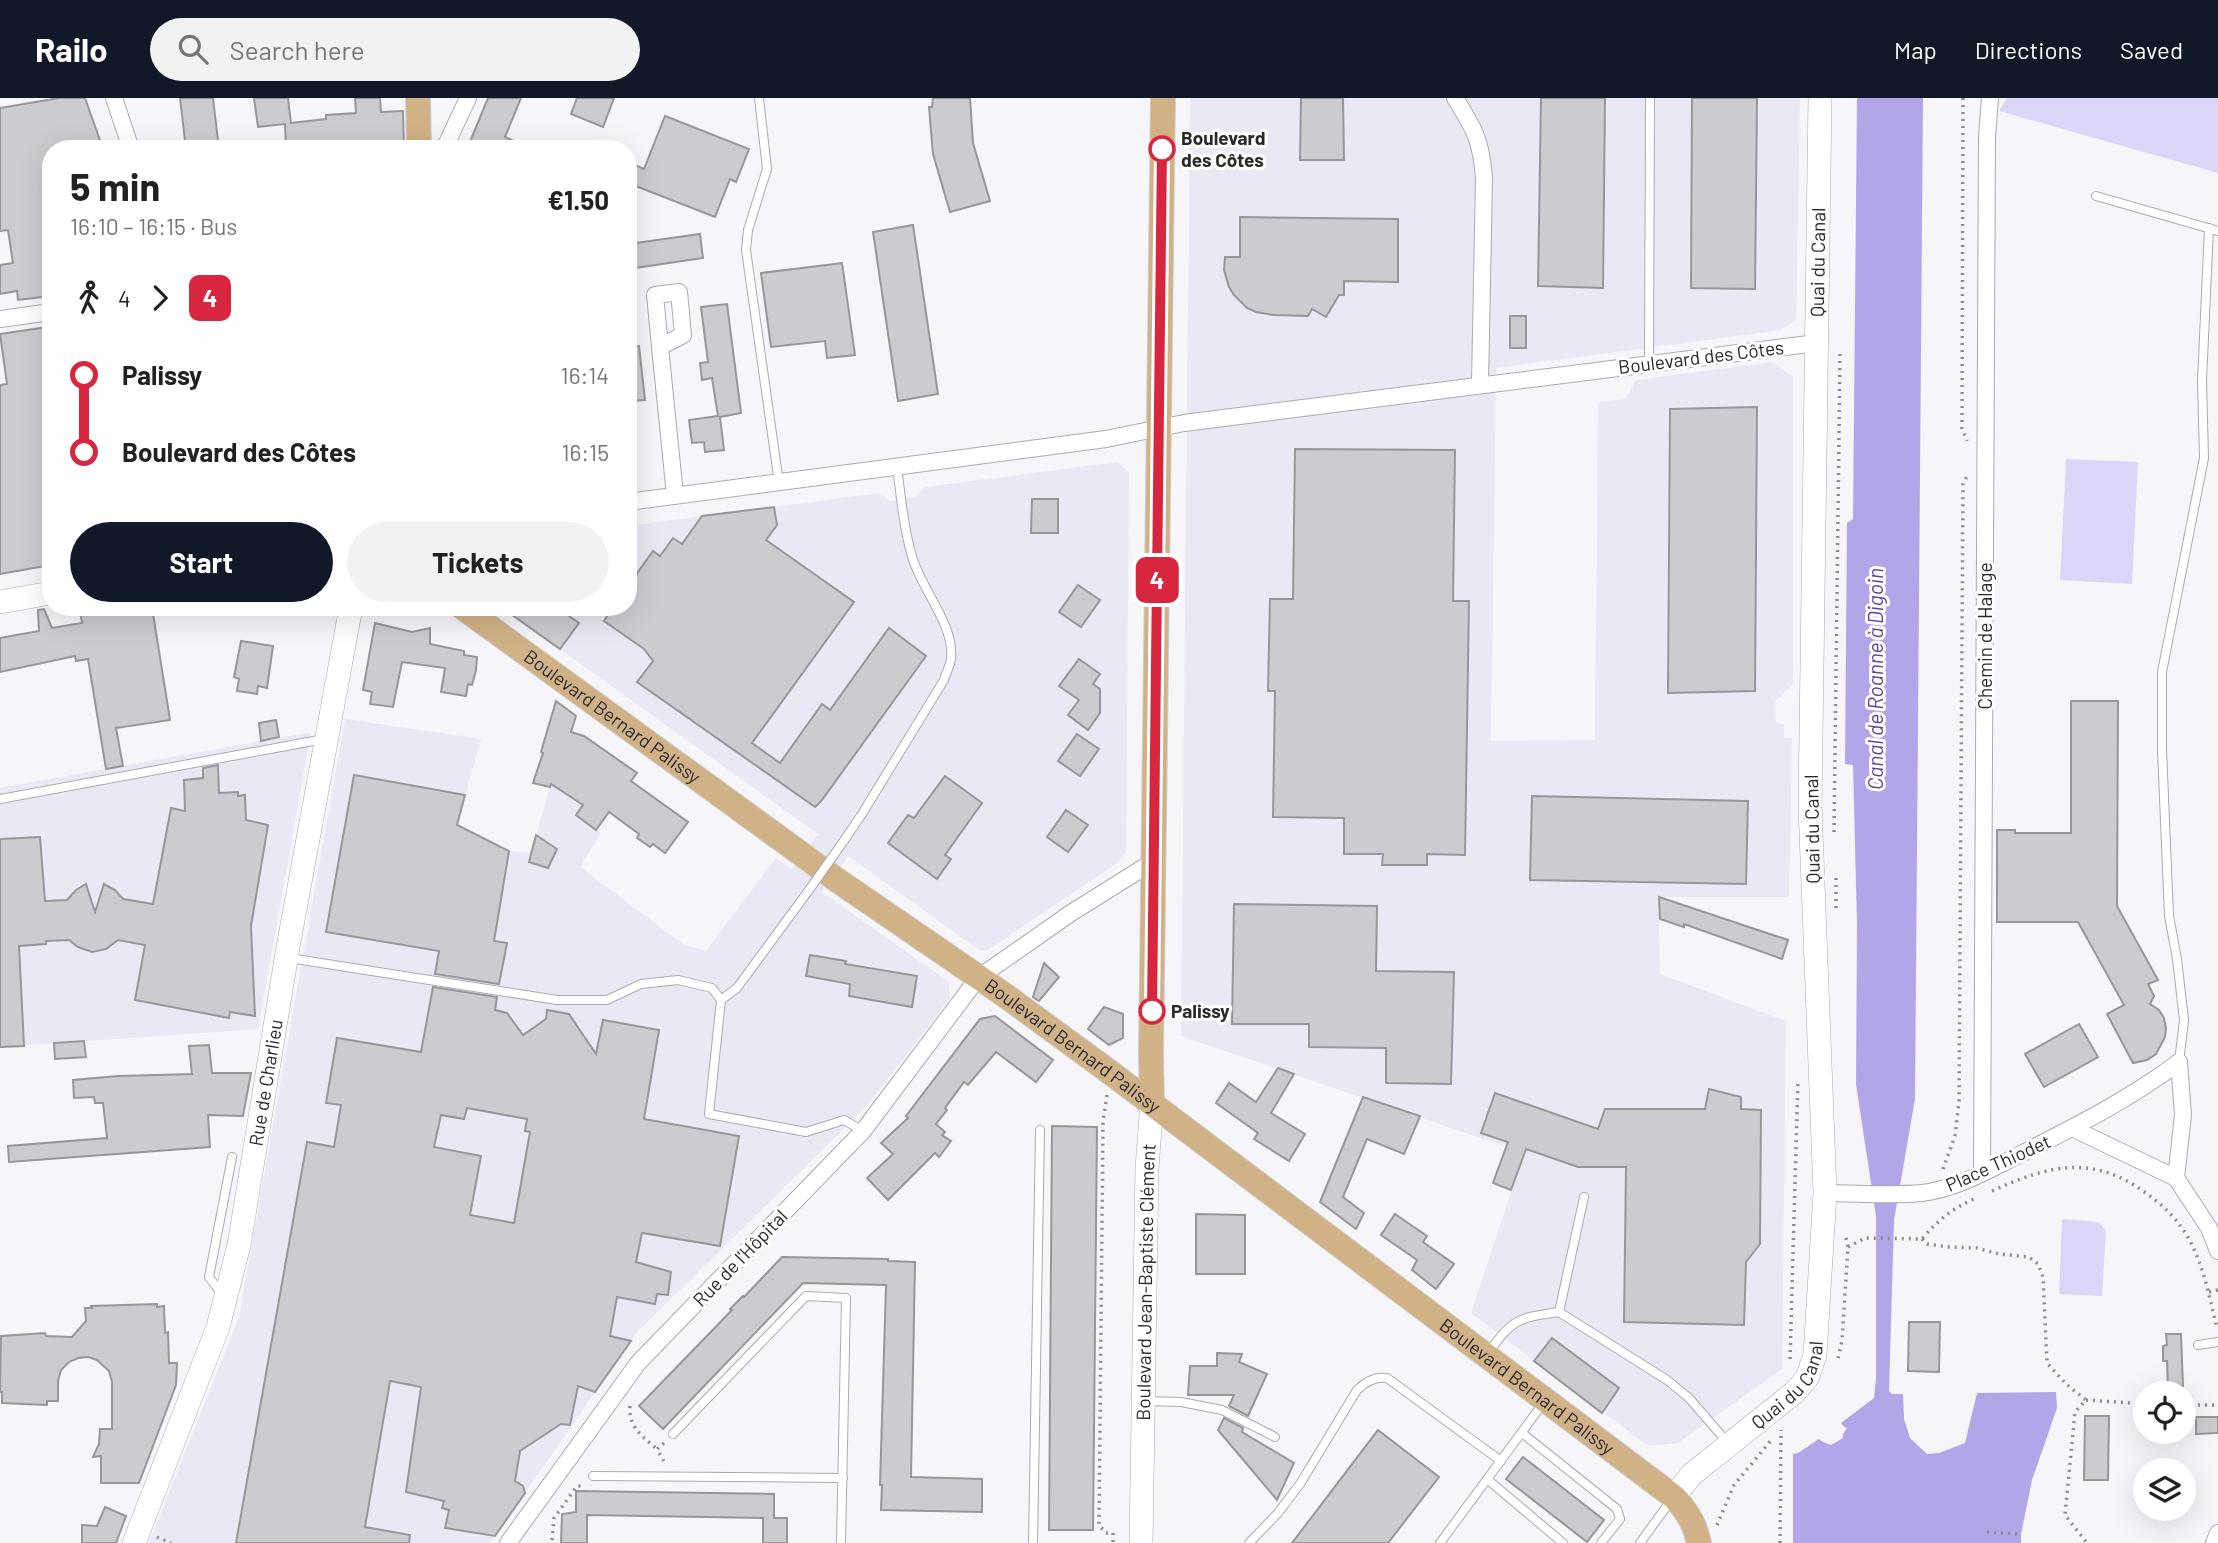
<!DOCTYPE html>
<meta charset="utf-8">
<style>
body{margin:0;font-family:Barlow,sans-serif;background:#f2f2f2;color:#202124;height:100vh;display:flex;flex-direction:column;font-size:26px;white-space:nowrap}
*{box-sizing:border-box;margin:0}
p{font-size:23px;color:#757577}
.icon{flex:none;width:38px;height:38px;fill:none;stroke:currentColor;stroke-width:2;stroke-linecap:round;stroke-linejoin:round}
.map{position:relative;flex:1;overflow:hidden}
.drawer{position:absolute;left:42px;top:42px;width:595px;height:476px;display:flex;flex-direction:column;background:#fff;border-radius:28px;box-shadow:0 7px 28px #0002}
.drawer>*{flex:none}
.badge{padding:0 14px;border-radius:10px;font-size:24px;line-height:46px}
.buttons{position:absolute;left:2133px;top:1283px;display:grid;gap:14px}
.buttons a{display:grid;place-items:center;width:63px;height:63px;border-radius:50%;background:#fff;box-shadow:0 7px 28px #0002;font-size:35px}
.map>.badge{position:absolute;translate:-50% -50%;box-shadow:0 0 0 4px #fff}
.legs{display:flex;align-items:center;gap:10px;height:77px;padding:0 28px;font-size:23px}
.legs p{margin-inline-start:auto}
.head{display:flex;align-items:center;justify-content:space-between;height:119px;padding:0 28px}
h1{font-size:38px;font-weight:700;line-height:52px}
.primary-button{display:flex;gap:14px;margin-top:auto;padding:14px 28px}
.primary-button a{flex:1;height:80px;border-radius:42px;background:#111827;color:#fff;font-size:28px;font-weight:700;line-height:80px;text-align:center}
.primary-button a+a{background:#f2f2f2;color:#202124}
ul{padding:0 28px;list-style:none}
li{display:flex;align-items:center;gap:24px;height:77px;font-size:26px}
li i{display:grid;place-items:center;width:10px;height:100%;margin:0 9px;background:currentColor}
li i::after{content:'';width:18px;height:18px;margin:-9px;border:5px solid;border-radius:50%;background:#fff}
li p{margin-inline-start:auto}
li:first-child i{background:linear-gradient(#0000 50%,currentColor 0)}
li:last-child i{background:linear-gradient(currentColor 50%,#0000 0)}
header{display:flex;align-items:center;gap:42px;box-sizing:border-box;height:98px;padding:0 35px;background:#111827;color:#fff}
header strong{font-size:33px}
nav{display:flex;gap:38px;margin-inline-start:auto;font-size:24px}
.search{width:490px;height:63px;background:#f2f2f2;display:flex;align-items:center;gap:18px;box-sizing:border-box;padding:0 24px;border-radius:38px;color:#757577;font-size:26px}
.map>svg:first-child{display:block}
</style>
<header>
<strong>Railo</strong>
<div class="search"><svg class="icon" aria-label="search" viewBox="0 0 24 24"><circle cx="10" cy="10" r="6"/><path d="M15 15l6 6"/></svg>Search here</div>
<nav><a>Map</a><a>Directions</a><a>Saved</a></nav>
</header>
<div class="map">
<svg width="2218" height="1445" viewBox="0 0 2218 1445">
<rect width="100%" height="100%" fill="#f6f5f9"/>
<g fill="#eae8f4">
<polygon points="1190,0 1800,0 1796,222 1781,232 1496,270 1491,643 1595,642 1598,304 1626,301 1636,282 1773,264 1793,279 1793,586 1775,604 1776,624 1784,627 1784,640 1792,640 1789,799 1659,799 1660,876 1786,923 1782,1271 1678,1345 1648,1348 1471,1215 1524,1055 1181,938"/>
<polygon points="1118,364 1129,375 1126,753 1117,765 988,852 979,852 848,758 822,794 949,884 950,900 866,1009 637,1234 490,1445 149,1445 239,1219 345,621 481,641 457,726 509,753 531,755 566,633 584,638 622,665 596,731 601,735 580,769 684,847 706,853 776,760 791,771 818,736 501,509 628,509 628,428 879,395 890,403 916,399 924,389"/>
<polygon points="311,634 258,931 0,949 0,690"/>
</g>
<g fill="#dbd6f7">
<polygon points="2007,0 2218,0 2218,75 1999,13"/>
<polygon points="2066,361 2138,364 2132,486 2060,482"/>
<polygon points="2062,1121 2099,1124 2106,1133 2102,1198 2059,1196"/>
</g>
<polygon fill="#b2a5e8" points="1857,0 1923,0 1915,1001 1894,1122 1889,1293 1892,1296 1903,1296 1904,1321 1910,1340 1927,1356 1939,1355 1965,1345 1977,1295 2056,1294 2057,1310 2032,1382 2021,1436 2021,1445 1793,1445 1793,1356 1798,1355 1819,1341 1823,1344 1831,1347 1843,1340 1843,1336 1847,1330 1844,1329 1841,1325 1874,1300 1876,1280 1876,1118 1856,986 1857,826 1853,667 1845,666 1847,425 1853,421"/>
<g fill="#cccbcf" stroke="#97979a" stroke-width="2" fill-rule="evenodd">
<polygon points="59,0 85,0 103,51 51,51 51,198 18,202 17,193 0,196 0,167 13,165 8,132 0,133 0,10"/>
<polygon points="180,0 213,0 219,51 186,51"/>
<polygon points="254,0 288,0 291,25 326,21 326,17 356,15 355,0 380,0 381,14 403,13 404,51 286,51 285,26 258,29"/>
<polygon points="488,0 521,0 505,39 532,51 467,51"/>
<polygon points="577,0 614,0 603,29 571,16"/>
<polygon points="933,0 970,0 973,45 990,103 950,114 933,56 929,9 932,9"/>
<polygon points="1301,0 1343,0 1344,62 1300,62"/>
<polygon points="1541,0 1605,0 1603,190 1538,188"/>
<polygon points="1692,0 1757,0 1755,191 1691,190"/>
<polygon points="665,18 749,51 736,84 730,81 715,119 628,85 628,64 644,71"/>
<polygon points="1240,119 1398,121 1398,184 1344,183 1344,197 1339,197 1326,219 1312,211 1308,218 1273,217 1256,214 1247,210 1234,197 1229,189 1224,172 1225,159 1240,159"/>
<polygon points="913,127 938,296 898,303 873,134"/>
<polygon points="700,136 703,160 628,171 628,146"/>
<polygon points="842,165 855,257 827,260 825,243 771,249 761,175"/>
<polygon points="727,206 741,315 720,319 724,352 705,354 704,344 692,345 689,322 718,318 712,280 702,282 700,265 708,264 701,209"/>
<rect x="1510" y="218" width="16" height="32"/>
<polygon points="48,229 51,250 51,386 43,387 51,433 51,467 0,476 0,287 7,286 0,236"/>
<polygon points="639,248 645,302 628,303 628,249"/>
<polygon points="1757,309 1755,593 1668,595 1670,311"/>
<polygon points="1295,351 1455,352 1453,503 1469,503 1465,757 1427,756 1427,767 1382,767 1383,756 1344,756 1344,720 1273,719 1275,593 1268,593 1270,501 1293,501"/>
<polygon points="1032,401 1058,401 1058,435 1031,435"/>
<polygon points="774,409 777,427 766,442 854,504 752,645 780,665 822,606 830,612 889,530 926,558 822,702 815,709 637,584 653,563 644,551 604,523 613,509 628,509 628,488 653,453 660,458 673,440 682,446 702,418"/>
<polygon points="1078,487 1100,502 1081,529 1059,514"/>
<polygon points="80,509 152,509 170,622 116,630 123,668 106,671 88,561 76,563 75,558 0,574 0,540 39,533 38,512 44,511 52,530 82,525"/>
<polygon points="501,509 571,509 566,516 579,525 560,551"/>
<polygon points="375,525 412,534 430,530 430,546 464,553 464,557 477,559 476,572 472,587 468,586 466,598 441,594 445,570 402,564 393,609 370,606 372,594 363,592"/>
<polygon points="241,543 273,548 267,590 258,588 257,596 237,593 239,581 234,579"/>
<polygon points="1079,561 1100,576 1093,586 1100,591 1100,615 1088,632 1068,617 1079,602 1059,588"/>
<polygon points="556,603 576,618 571,634 584,638 637,675 631,683 688,724 665,755 653,746 650,749 637,740 639,736 609,714 596,732 576,717 583,707 551,686 550,689 533,685 543,655 541,654"/>
<polygon points="2071,603 2118,603 2117,808 2158,882 2148,886 2154,898 2150,906 2159,912 2164,920 2166,930 2165,939 2156,956 2147,962 2133,965 2107,916 2124,907 2078,824 1997,824 1997,732 2015,732 2015,735 2071,735"/>
<polygon points="276,622 279,639 261,643 259,625"/>
<polygon points="1077,636 1099,651 1080,678 1058,663"/>
<polygon points="218,667 219,695 238,694 238,698 245,697 246,722 268,727 251,828 255,918 230,914 229,920 135,902 145,847 118,842 106,851 92,854 78,849 69,842 46,843 46,846 19,848 24,948 0,949 0,741 40,739 45,803 67,802 76,792 86,786 95,814 104,786 115,792 123,801 153,806 171,710 185,713 184,682 203,680 203,670"/>
<polygon points="354,677 465,697 457,727 509,753 494,843 507,845 499,886 435,876 439,853 326,834"/>
<polygon points="945,678 982,705 945,757 951,761 937,781 888,745 908,717 914,720"/>
<polygon points="1532,698 1748,703 1746,786 1530,782"/>
<polygon points="1066,712 1088,727 1068,754 1047,739"/>
<polygon points="536,737 557,751 548,770 529,764"/>
<polygon points="1659,799 1788,842 1782,861 1684,826 1684,829 1660,821"/>
<polygon points="1234,806 1377,808 1376,873 1454,874 1451,986 1386,985 1386,950 1309,949 1309,926 1232,926"/>
<polygon points="810,857 846,863 845,866 917,878 912,909 849,898 850,886 806,878"/>
<polygon points="1044,865 1059,879 1039,903 1033,899"/>
<path d="M433,889L497,899L495,912L507,915L523,937L546,921L547,912L569,916L596,956L603,922L659,932L644,1021L739,1038L720,1148L642,1135L636,1164L671,1174L668,1197L657,1196L655,1206L617,1199L610,1238L631,1243L595,1294L578,1288L570,1327L561,1326L520,1353L515,1383L523,1388L525,1395L495,1438L445,1430L449,1412L442,1410L444,1403L406,1394L421,1289L390,1283L365,1429L410,1437L409,1445H236L307,1044L334,1049L341,1007L326,1005L337,940L421,954ZM467,1010L527,1021L525,1033L530,1034L514,1125L470,1117L481,1058L434,1049L441,1017L464,1021Z"/>
<polygon points="1104,909 1123,916 1123,940 1109,947 1088,931"/>
<polygon points="995,918 1053,962 1036,984 996,954 968,987 964,984 945,1010 947,1012 936,1026 945,1034 942,1037 951,1043 939,1059 935,1055 888,1102 867,1080 893,1056 881,1045 908,1020 906,1018 980,921"/>
<polygon points="2079,926 2098,959 2044,989 2025,956"/>
<polygon points="84,943 86,959 55,961 54,945"/>
<polygon points="209,947 212,975 251,975 243,1018 208,1017 210,1049 9,1064 8,1048 107,1040 103,1005 95,1005 94,999 74,1000 73,982 118,978 192,976 189,948"/>
<polygon points="1278,970 1294,976 1271,1015 1305,1036 1289,1063 1254,1041 1258,1035 1216,1005 1229,985 1256,1004"/>
<polygon points="1709,991 1741,999 1741,1011 1761,1012 1760,1146 1746,1164 1744,1227 1624,1224 1626,1069 1578,1069 1526,1051 1511,1092 1493,1085 1508,1044 1481,1035 1495,995 1598,1031 1605,1011 1705,1011"/>
<polygon points="1363,999 1420,1018 1404,1056 1367,1041 1343,1099 1364,1115 1356,1131 1320,1104"/>
<polygon points="1052,1028 1097,1029 1093,1432 1049,1432"/>
<polygon points="1196,1116 1245,1117 1245,1176 1196,1176"/>
<polygon points="1395,1116 1427,1138 1423,1144 1454,1166 1436,1191 1412,1172 1417,1162 1381,1137"/>
<polygon points="782,1159 888,1161 888,1163 915,1164 911,1379 982,1381 982,1414 881,1412 882,1387 880,1387 886,1187 803,1185 663,1331 639,1308 732,1212 730,1211 743,1198 744,1199"/>
<polygon points="157,1206 157,1209 164,1208 165,1235 168,1234 169,1265 177,1265 176,1287 139,1385 101,1385 101,1358 93,1359 99,1346 100,1331 112,1331 112,1284 109,1273 97,1262 88,1259 78,1260 69,1264 61,1272 58,1283 58,1303 47,1303 47,1307 2,1305 2,1294 0,1294 1,1238 45,1235 46,1238 72,1239 86,1223 85,1210 92,1210 91,1208"/>
<polygon points="1909,1224 1940,1224 1939,1274 1908,1273"/>
<polygon points="2166,1236 2181,1236 2183,1288 2168,1289 2167,1263 2163,1263 2163,1248 2167,1247"/>
<polygon points="1552,1240 1619,1290 1602,1315 1534,1263"/>
<polygon points="1217,1255 1242,1256 1239,1264 1267,1276 1248,1318 1229,1308 1234,1297 1188,1297 1190,1268 1217,1268"/>
<polygon points="2085,1318 2109,1318 2108,1382 2084,1382"/>
<polygon points="2196,1319 2218,1319 2218,1335 2196,1336"/>
<polygon points="1224,1320 1243,1330 1242,1334 1294,1365 1277,1402 1218,1332"/>
<polygon points="1378,1332 1439,1379 1388,1445 1292,1445"/>
<polygon points="1523,1359 1604,1422 1587,1444 1506,1381"/>
<polygon points="576,1393 774,1396 774,1420 787,1420 787,1445 763,1445 763,1420 587,1417 587,1445 561,1445 562,1416 576,1414"/>
<polygon points="105,1409 126,1418 116,1445 82,1445 82,1427 97,1428"/>
</g>
<g fill="none" stroke-linecap="round" stroke-linejoin="round">
<defs>
<g id="lane">
<polyline points="759,0 767,71 748,132 746,152 779,385"/>
<polyline points="2096,98 2218,133"/>
<polyline points="1649,265 1650,0"/>
<polyline points="0,701 324,641"/>
<path d="M843,744L862,716L944,582C946,575 950,568 951,561C955,526 919,489 911,455C903,427 901,398 897,369"/>
<polyline points="289,860 557,902 607,902 641,886 678,882 712,890 721,902 709,1016 806,1034 844,1022 863,1033"/>
<polyline points="721,902 737,890 809,792"/>
<polyline points="2179,964 2184,922 2177,861 2169,818 2162,652 2162,574 2204,360 2202,283 2209,130"/>
<polyline points="1584,1099 1559,1214 1667,1282 1689,1300 1727,1344"/>
<polyline points="222,1196 209,1179 232,1059"/>
<polyline points="2198,1247 2218,1244"/>
<path d="M1487,1257C1512,1221 1517,1220 1559,1214"/>
<polyline points="1145,1303 1181,1304 1222,1312 1275,1339"/>
<polyline points="1522,1335 1617,1411 1620,1421 1601,1445"/>
<polyline points="673,1336 806,1198 846,1200 841,1445"/>
<polyline points="593,1378 843,1380"/>
<polyline points="1487,1381 1563,1445"/>
<polyline points="1033,1445 1040,1032"/>
<path d="M1249,1445L1278,1415L1300,1386L1357,1292C1365,1284 1374,1278 1387,1280L1501,1363"/>
<polyline points="1440,1445 1544,1304"/>
<polyline points="1640,1445 1672,1401"/>
</g>
<g id="street">
<polyline points="114,0 131,51"/>
<path d="M1455,0C1475,32 1481,42 1484,80L1480,286"/>
<polyline points="441,51 447,45 468,0"/>
<polyline points="0,221 51,214"/>
<polyline points="660,249 655,197 679,194 683,237 660,249 675,397"/>
<polyline points="628,404 1106,341 1184,325 1817,245"/>
<polyline points="2072,1030 2176,1080"/>
<polyline points="1982,1075 1987,39 1990,0"/>
<polyline points="2176,1080 2183,1017 2179,964"/>
<polyline points="2176,1080 2209,1130 2218,1153"/>
<path d="M1825,1095C1857,1095 1890,1098 1922,1095C1957,1091 1990,1071 2021,1056C2076,1028 2130,1001 2179,964"/>
<polyline points="508,1445 638,1265 863,1033 978,880 1071,815 1154,763"/>
<polyline points="2214,1445 2218,1435"/>
</g>
<g id="secondary">
<polyline points="0,504 51,495"/>
<path id="s1" d="M1674,1399L1691,1377L1795,1294L1807,1280L1815,1257L1825,1095L1810,708L1820,0"/>
<path id="s2" d="M134,1445L218,1229L239,1147L288,849L351,509"/>
<path id="s3" d="M1141,1445L1147,1070L1152,1005"/>
</g>
<g id="primary">
<polyline points="418,0 419,51"/>
<path id="s4" d="M462,509L837,782L1006,898L1111,975L1674,1399C1687,1413 1695,1426 1699,1445"/>
<polyline points="1152,1005 1151,956 1163,0"/>
</g>
</defs>
<use href="#lane" stroke="#abaaae" stroke-width="10"/>
<use href="#street" stroke="#abaaae" stroke-width="18"/>
<use href="#secondary" stroke="#abaaae" stroke-width="24"/>
<use href="#primary" stroke="#d0d0d0" stroke-width="26"/>
<g stroke="#8c8c8e" stroke-width="3.5" stroke-dasharray="2 5" stroke-linecap="butt">
<polyline points="1963,0 1962,330 1967,343"/>
<polyline points="1834,734 1840,255"/>
<polyline points="1836,780 1836,811"/>
<polyline points="1107,997 1103,1023 1099,1427 1106,1435 1113,1435 1113,1445"/>
<polyline points="1943,1071 1955,1038 1959,1003 1963,386 1967,378"/>
<path d="M1992,1093C2047,1068 2091,1056 2143,1093C2162,1106 2179,1122 2190,1143C2204,1170 2210,1201 2217,1230"/>
<polyline points="1922,1141 1927,1146 1949,1149 1977,1150 1999,1156 2029,1159 2038,1166 2043,1179 2047,1265 2066,1286 2086,1302 2075,1314 2065,1417 2087,1445"/>
<path d="M1848,1149L1865,1140L1922,1141C1938,1122 1953,1110 1976,1100"/>
<polyline points="2209,1194 2218,1192"/>
<polyline points="1838,1260 1842,1243 1848,1149 1845,1136"/>
<polyline points="1790,1261 1798,982"/>
<polyline points="2086,1302 2146,1306"/>
<polyline points="2184,1307 2218,1307"/>
<path d="M630,1308C628,1329 643,1339 657,1351"/>
<polyline points="664,1345 657,1351 666,1367"/>
<polyline points="1717,1427 1734,1387 1773,1340"/>
<polyline points="1987,1434 2021,1436"/>
<polyline points="157,1439 171,1445"/>
<polyline points="552,1442 554,1420 577,1388 583,1388"/>
<polyline points="1780,1445 1781,1332"/>
</g>
<use href="#lane" stroke="#fff" stroke-width="8"/>
<use href="#street" stroke="#fff" stroke-width="16"/>
<use href="#secondary" stroke="#fff" stroke-width="23"/>
<use href="#primary" stroke="#d1b286" stroke-width="24"/>
<defs>
<polyline id="lane-bridge" points="809,792 843,744"/>
</defs>
<use href="#lane-bridge" stroke="#abaaae" stroke-width="10" stroke-linecap="butt"/>
<use href="#lane-bridge" stroke="#fff" stroke-width="8"/>
</g>
<g fill="none" stroke-linecap="round" stroke-linejoin="round">
<defs>
<polyline id="line-1" points="1152,913 1162,51"/>
</defs>
<use href="#line-1" stroke="#fff" stroke-width="16"/>
<use href="#line-1" stroke="#d7263d" stroke-width="10"/>
</g>
<g fill="#fff" stroke="#d7263d" stroke-width="3.5">
<circle cx="1162" cy="51" r="12"/>
<circle cx="1152" cy="913" r="12"/>
</g>
<g text-anchor="middle" stroke-width="6" stroke-linejoin="round" paint-order="stroke">
<g font-size="19" font-weight="bold" fill="#29292a" stroke="#fff" text-anchor="start">
<text x="1181" y="47">Boulevard<tspan x="1181" dy="22">des Côtes</tspan></text>
<text x="1171" y="920">Palissy</text>
</g>
<g font-size="19" fill="#29292a" stroke="#fff">
<text dy="7" stroke="none"><textPath href="#s1" startOffset="1297">Quai du Canal</textPath></text>
<text transform="translate(1701 259) rotate(-7)" y="7">Boulevard des Côtes</text>
<text transform="translate(1985 538) rotate(-90)" y="7">Chemin de Halage</text>
<text dy="7" stroke="none"><textPath href="#s4" startOffset="186">Boulevard Bernard Palissy</textPath></text>
<text transform="translate(1812 731) rotate(-91)" y="7">Quai du Canal</text>
<text dy="7" stroke="none"><textPath href="#s4" startOffset="752">Boulevard Bernard Palissy</textPath></text>
<text dy="7" stroke="none"><textPath href="#s2" startOffset="481">Rue de Charlieu</textPath></text>
<text transform="translate(1998 1065) rotate(-24)" y="7">Place Thiodet</text>
<text transform="translate(740 1160) rotate(-46)" y="7">Rue de l'Hôpital</text>
<text dy="7" stroke="none"><textPath href="#s3" startOffset="261">Boulevard Jean-Baptiste Clément</textPath></text>
<text dy="7" stroke="none"><textPath href="#s1" startOffset="163">Quai du Canal</textPath></text>
<text dy="7" stroke="none"><textPath href="#s4" startOffset="1320">Boulevard Bernard Palissy</textPath></text>
</g>
<g font-size="21" font-style="italic" fill="#5b4696" stroke="#fff">
<text transform="translate(1876 581) rotate(-90)" y="7">Canal de Roanne à Digoin</text>
</g>
</g>
</svg>
<div class="buttons">
<a><svg class="icon" aria-label="locate" viewBox="0 0 24 24"><circle cx="12" cy="12" r="6"/><path d="M12 2v4M12 18v4M2 12h4M18 12h4"/></svg></a>
<a><svg class="icon" aria-label="layers" viewBox="0 0 24 24"><path d="M12 4l9 5-9 5-9-5zM3 14l9 5 9-5"/></svg></a>
</div>
<b class="badge" style="left:1157px;top:482px;background:#d7263d;color:#fff">4</b>
<section class="drawer">
<div class="head"><div><h1>5 min</h1><p>16:10 – 16:15 · Bus</p></div><b>€1.50</b></div>
<div class="legs"><svg class="icon" aria-label="walk" viewBox="0 0 24 24"><circle cx="13" cy="4" r="2"/><path d="M13 8l-2 6 4 7M11 14l-3 7M7 12l3-4h3l4 4"/></svg>4<svg class="icon" aria-label="forward" viewBox="0 0 24 24"><path d="M9 5l7 7-7 7"/></svg><b class="badge" style="background:#d7263d;color:#fff">4</b></div>
<ul>
<li><i style="color:#d7263d"></i><b>Palissy</b><p>16:14</p></li>
<li><i style="color:#d7263d"></i><b>Boulevard des Côtes</b><p>16:15</p></li>
</ul>
<div class="primary-button"><a>Start</a><a>Tickets</a></div>
</section>
</div>
